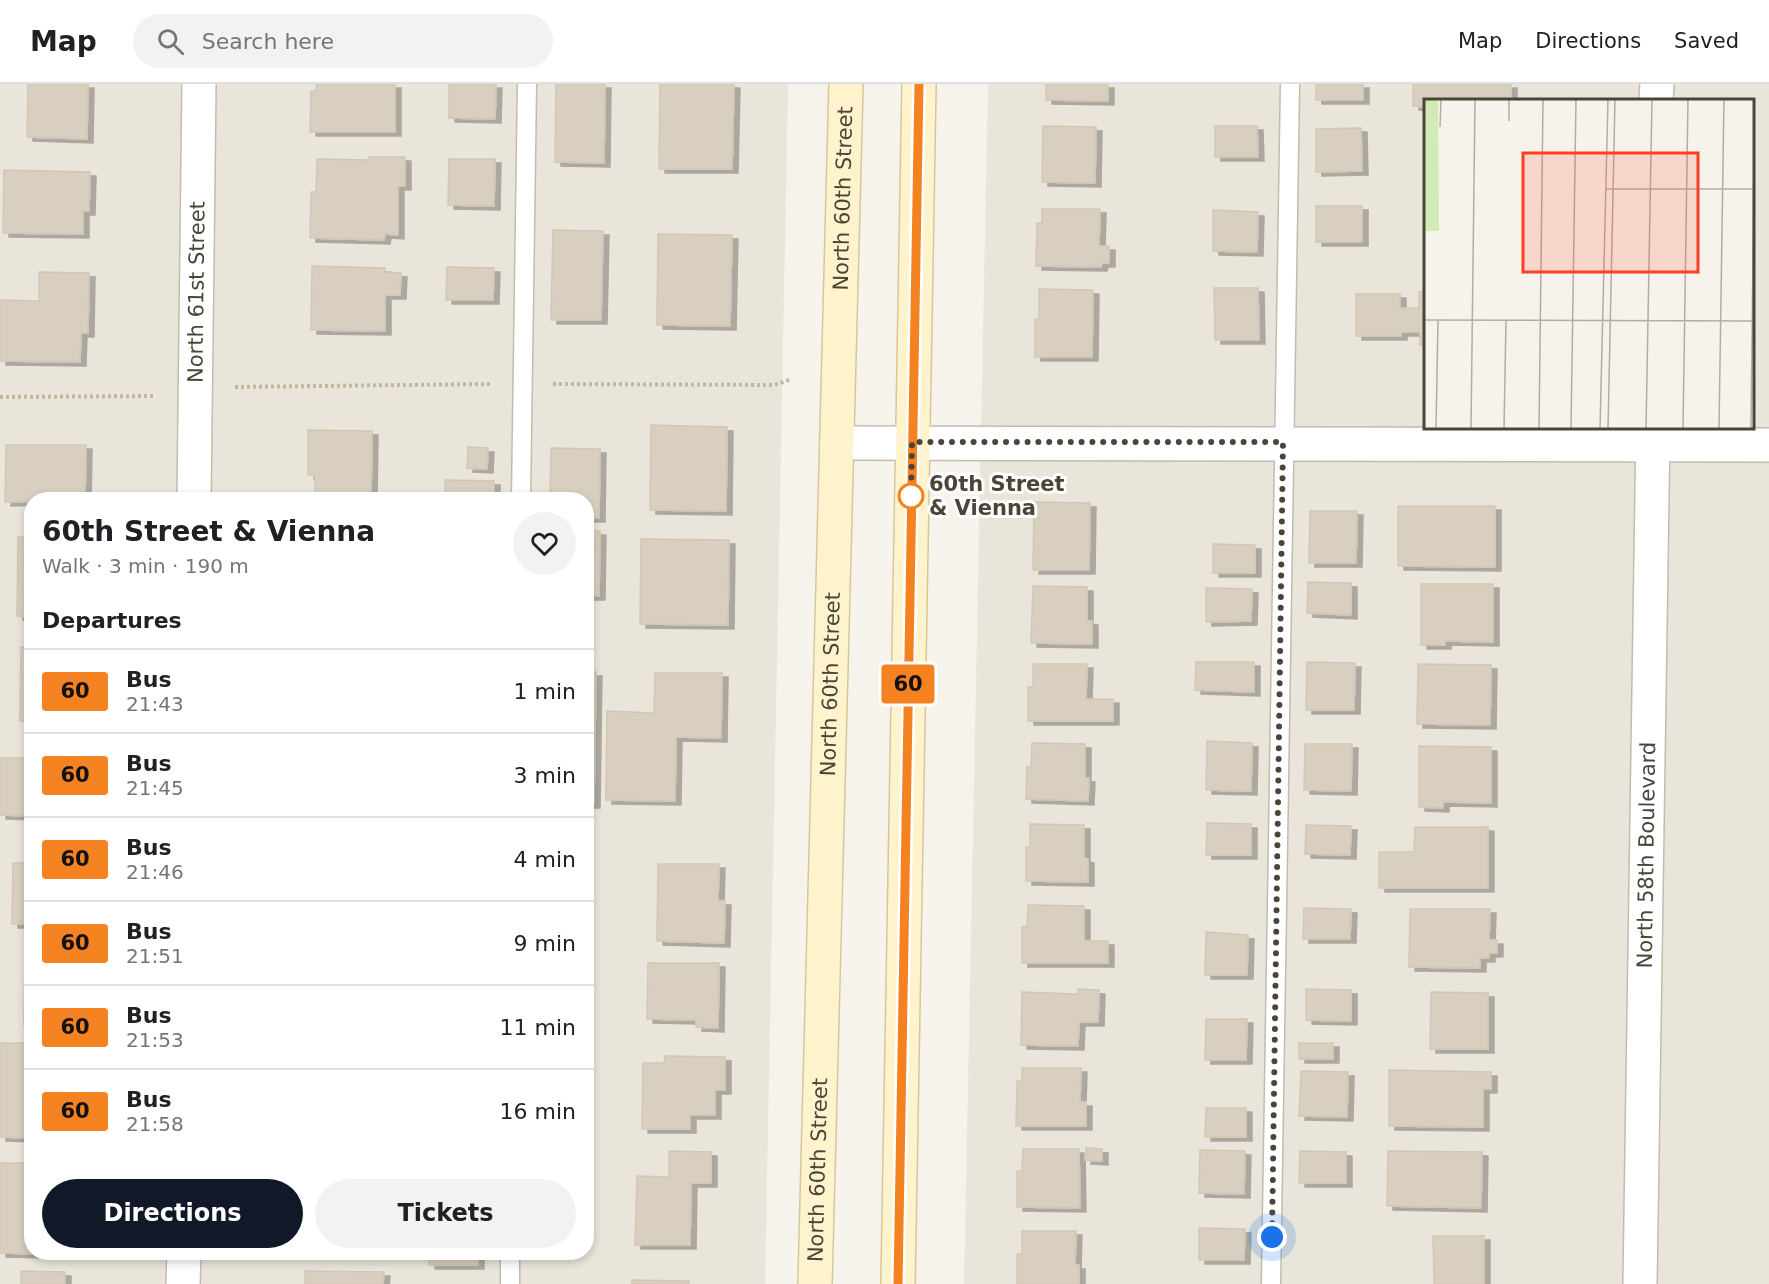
<!DOCTYPE html>
<meta charset="utf-8">
<style>
body{margin:0;font-family:"DejaVu Sans",sans-serif;background:#f2f2f2;color:#202124;height:100vh;display:flex;flex-direction:column;font-size:22px;white-space:nowrap}
*{box-sizing:border-box;margin:0}
p{font-size:20px;color:#757577}
.icon{flex:none;width:33px;height:33px;fill:none;stroke:currentColor;stroke-width:2;stroke-linecap:round;stroke-linejoin:round}
.map{position:relative;flex:1;overflow:hidden}
.details{position:absolute;left:24px;top:408px;width:570px;height:768px;display:flex;flex-direction:column;background:#fff;border-radius:24px;box-shadow:0 3px 9px #0003}
.details>*{flex:none}
.badge{padding:0 12px;border-radius:4px;font-size:21px;line-height:39px}
.you{position:absolute;width:30px;height:30px;margin:-15px;border:4px solid #fff;border-radius:50%;background:#1a73e8;box-shadow:0 0 0 9px #1a73e833}
.map>.badge{position:absolute;translate:-50% -50%;box-shadow:0 0 0 3px #fff}
h2{padding:0 18px;font-size:22px;line-height:54px}
.round{display:grid;place-items:center;flex:none;width:63px;height:63px;border-radius:32px;background:#f2f2f2}
.overview{display:flex;align-items:center;justify-content:space-between;height:102px;padding:0 18px}
h1{font-size:28px;font-weight:800;line-height:45px}
.action{display:flex;gap:12px;margin-top:auto;padding:12px 18px}
.action a{flex:1;height:69px;border-radius:36px;background:#111827;color:#fff;font-size:24px;font-weight:800;line-height:69px;text-align:center}
.action a+a{background:#f2f2f2;color:#202124}
ul{padding:0;list-style:none}
li{display:flex;align-items:center;gap:18px;height:84px;padding:0 18px;border-top:2px solid #e0e0e0}
li div{flex:1}
li b{display:block;font-size:22px}
li em{font-style:normal}
li .badge{min-width:66px;font-weight:700;text-align:center}
header{display:flex;align-items:center;gap:36px;box-sizing:border-box;height:84px;padding:0 30px;background:#fff;border-bottom:2px solid #e0e0e0}
header strong{font-size:28px}
nav{display:flex;gap:33px;margin-inline-start:auto;font-size:21px}
.search{width:420px;height:54px;background:#f2f2f2;display:flex;align-items:center;gap:15px;box-sizing:border-box;padding:0 21px;border-radius:33px;color:#757577;font-size:22px}
.map>svg:first-child{display:block}
</style>
<header>
<strong>Map</strong>
<div class="search"><svg class="icon" aria-label="search" viewBox="0 0 24 24"><circle cx="10" cy="10" r="6"/><path d="M15 15l6 6"/></svg>Search here</div>
<nav><a>Map</a><a>Directions</a><a>Saved</a></nav>
</header>
<div class="map">
<svg width="1769" height="1200" viewBox="0 0 1769 1200">
<defs>
<filter id="shadow"><feDropShadow dx="6" dy="4" stdDeviation="0" flood-color="#0004"/></filter>
</defs>
<rect width="100%" height="100%" fill="#f6f3ec"/>
<g fill="#eae5da" fill-rule="evenodd">
<path d="M0,0H788L765,1200H0ZM32,416H586V1168H32Z"/>
<path d="M988,0H1769V1200H964ZM1426,16H1752V344H1426Z"/>
</g>
<g fill="#d8cfc1" stroke="#d3c7b4" stroke-width="1.5" filter="url(#shadow)">
<polygon points="28,0 88,0 87,55 27,53"/>
<polygon points="317,0 395,0 395,48 310,48 311,7 316,7"/>
<polygon points="449,0 496,0 495,35 449,34"/>
<polygon points="556,0 605,0 604,79 555,78"/>
<polygon points="660,0 734,0 732,85 659,85"/>
<polygon points="1046,0 1108,0 1108,17 1046,16"/>
<rect x="1316" y="0" width="47" height="16"/>
<polygon points="1413,0 1511,0 1511,16 1426,16 1426,23 1413,22"/>
<polygon points="1043,42 1096,43 1095,99 1042,98"/>
<polygon points="1215,42 1257,42 1258,73 1215,73"/>
<polygon points="1361,44 1362,87 1316,88 1316,45"/>
<polygon points="369,73 405,73 405,102 398,102 398,151 385,150 384,156 310,154 311,108 316,108 317,75 369,76"/>
<polygon points="449,75 495,75 494,122 448,121"/>
<polygon points="4,86 90,88 89,127 83,127 83,150 3,149"/>
<rect x="1316" y="122" width="46" height="36"/>
<polygon points="1042,125 1100,125 1099,162 1109,162 1109,179 1102,179 1101,183 1036,182 1037,139 1042,139"/>
<polygon points="1213,126 1258,128 1257,168 1213,167"/>
<polygon points="553,146 603,147 601,236 551,236"/>
<polygon points="658,150 732,151 730,242 657,241"/>
<polygon points="312,182 385,184 384,188 401,189 400,211 385,211 385,247 311,246"/>
<polygon points="447,183 494,184 493,216 446,216"/>
<polygon points="39,188 89,189 88,249 81,249 80,278 0,277 0,216 39,217"/>
<polygon points="1214,204 1258,204 1259,256 1215,256"/>
<polygon points="1039,205 1093,206 1092,273 1035,273 1035,235 1039,235"/>
<polygon points="1419,208 1426,208 1426,261 1420,261 1420,248 1401,248 1401,252 1356,252 1356,210 1400,210 1400,224 1419,224"/>
<polygon points="651,341 727,343 726,427 650,426"/>
<polygon points="308,346 372,347 371,416 315,416 315,391 308,391"/>
<polygon points="6,361 86,361 85,416 5,418"/>
<polygon points="468,363 488,364 487,385 467,384"/>
<polygon points="551,364 600,365 599,434 586,434 586,416 550,416"/>
<polygon points="445,396 494,397 494,416 445,416"/>
<polygon points="1034,418 1090,419 1089,486 1033,486"/>
<polygon points="1398,422 1495,422 1495,483 1398,482"/>
<polygon points="1310,427 1357,427 1356,479 1309,479"/>
<polygon points="586,447 600,447 599,512 586,512"/>
<polygon points="18,453 32,454 32,533 17,532"/>
<polygon points="641,455 729,456 728,541 640,540"/>
<polygon points="1213,460 1255,461 1255,489 1213,489"/>
<polygon points="1308,498 1351,499 1351,531 1307,529"/>
<polygon points="1421,500 1493,500 1493,558 1445,557 1445,561 1421,561"/>
<polygon points="1033,502 1087,503 1087,537 1092,537 1092,560 1031,559"/>
<polygon points="1206,504 1252,505 1251,537 1206,538"/>
<polygon points="21,563 32,563 32,638 20,637"/>
<polygon points="1196,578 1254,578 1254,608 1195,606"/>
<polygon points="1307,578 1355,579 1354,626 1306,626"/>
<polygon points="1033,580 1087,580 1086,615 1113,615 1113,637 1028,637 1028,603 1033,603"/>
<polygon points="1418,580 1491,581 1490,641 1417,640"/>
<polygon points="586,588 596,588 594,720 586,720"/>
<polygon points="655,589 722,589 721,654 676,653 675,717 606,716 607,627 654,629"/>
<polygon points="1207,657 1252,659 1251,707 1206,706"/>
<polygon points="1032,659 1085,660 1085,694 1089,694 1088,717 1026,715 1027,683 1031,683"/>
<polygon points="1305,660 1352,660 1351,707 1304,706"/>
<polygon points="1419,662 1491,663 1491,719 1443,718 1443,724 1419,723"/>
<polygon points="0,674 32,674 32,732 0,731"/>
<polygon points="1207,739 1251,740 1251,771 1206,771"/>
<polygon points="1030,740 1084,741 1084,774 1088,775 1088,798 1026,797 1026,763 1030,763"/>
<polygon points="1306,741 1351,742 1350,771 1305,770"/>
<polygon points="1415,743 1488,743 1488,804 1379,804 1379,768 1414,768"/>
<polygon points="13,779 32,779 32,851 27,851 26,840 12,840"/>
<polygon points="658,780 719,780 718,817 725,817 724,859 657,857"/>
<polygon points="1028,821 1084,822 1084,857 1108,857 1108,879 1022,879 1022,843 1027,843"/>
<polygon points="1304,824 1351,825 1350,855 1303,855"/>
<polygon points="1410,825 1490,825 1489,856 1497,856 1497,869 1489,869 1489,874 1480,874 1480,884 1409,883"/>
<polygon points="1206,848 1248,851 1247,891 1205,891"/>
<polygon points="25,871 32,871 32,941 24,941"/>
<polygon points="648,879 719,879 718,944 696,943 696,936 647,935"/>
<polygon points="1078,905 1099,906 1098,938 1079,938 1078,962 1021,961 1022,908 1078,910"/>
<polygon points="1306,905 1351,906 1351,937 1306,936"/>
<polygon points="1431,908 1488,909 1488,965 1430,965"/>
<polygon points="1206,935 1247,935 1246,976 1205,976"/>
<polygon points="0,959 32,959 32,1054 0,1053"/>
<rect x="1299" y="959" width="34" height="16"/>
<polygon points="665,972 725,973 725,1006 715,1006 715,1031 690,1031 690,1045 642,1045 643,979 664,979"/>
<polygon points="1022,984 1081,984 1080,1018 1086,1018 1086,1042 1016,1042 1017,997 1022,997"/>
<polygon points="1389,986 1491,988 1491,1005 1483,1005 1483,1043 1389,1042"/>
<polygon points="1301,987 1348,988 1347,1033 1299,1032"/>
<polygon points="1206,1024 1246,1024 1246,1053 1205,1053"/>
<polygon points="1086,1064 1102,1065 1102,1077 1085,1076"/>
<polygon points="1023,1065 1079,1065 1080,1124 1017,1123 1017,1087 1022,1087"/>
<polygon points="1200,1066 1245,1067 1244,1110 1199,1109"/>
<polygon points="669,1067 711,1068 711,1099 691,1099 690,1161 635,1161 637,1092 669,1093"/>
<polygon points="1300,1067 1346,1068 1346,1099 1299,1099"/>
<polygon points="1388,1067 1482,1068 1481,1124 1387,1122"/>
<polygon points="25,1074 32,1074 32,1168 46,1170 0,1169 0,1079 25,1079"/>
<polygon points="1199,1144 1245,1145 1244,1176 1199,1176"/>
<polygon points="1022,1147 1076,1147 1075,1181 1079,1181 1079,1200 1017,1200 1017,1170 1022,1170"/>
<polygon points="1433,1152 1484,1152 1484,1200 1434,1200"/>
<rect x="429" y="1168" width="49" height="13"/>
<polygon points="21,1187 65,1188 65,1200 21,1200"/>
<polygon points="305,1187 384,1188 383,1200 305,1200"/>
<polygon points="632,1196 689,1197 689,1200 632,1200"/>
</g>
<g fill="none" stroke-linecap="round" stroke-linejoin="round">
<defs>
<g id="lane">
<polyline points="521,416 527,0"/>
<polyline points="510,1200 510,1168"/>
<polyline points="1271,1200 1290,0"/>
</g>
<g id="street">
<polyline points="1656,16 1657,0"/>
<polyline points="837,359 1769,361"/>
<path id="s1" d="M194,416L199,0"/>
<polyline points="183,1200 184,1168"/>
<path id="s2" d="M1640,1200L1653,344"/>
</g>
<g id="secondary">
<path id="s3" d="M815,1200L846,0"/>
<polyline points="898,1200 919,0"/>
</g>
</defs>
<use href="#lane" stroke="#c2bbae" stroke-width="21"/>
<use href="#street" stroke="#c2bbae" stroke-width="36"/>
<use href="#secondary" stroke="#d6c79b" stroke-width="36"/>
<g stroke="#c4b79f" stroke-width="4" stroke-dasharray="3 3" stroke-linecap="butt">
<polyline points="553,300 774,301 792,295"/>
<polyline points="235,303 492,300"/>
<polyline points="0,313 156,312"/>
</g>
<use href="#lane" stroke="#fff" stroke-width="18"/>
<use href="#street" stroke="#fff" stroke-width="33"/>
<use href="#secondary" stroke="#fff3cd" stroke-width="33"/>
</g>
<g fill="none" stroke-linecap="round" stroke-linejoin="round">
<defs>
<polyline id="line" points="898,1200 919,0"/>
</defs>
<use href="#line" stroke="#fff" stroke-width="14"/>
<use href="#line" stroke="#f58220" stroke-width="9"/>
<polyline stroke="#4b4439" stroke-width="6" stroke-dasharray="0 10.8" points="911,412 911,419 912,358 1283,358 1272,1153"/>
</g>
<circle fill="#fff" stroke="#f58220" stroke-width="3" cx="911" cy="412" r="12"/>
<g text-anchor="middle" stroke-width="6" stroke-linejoin="round" paint-order="stroke">
<g font-size="21" fill="#4b4439" stroke="#fff">
<text dy="7" stroke="none"><textPath href="#s3" startOffset="1086">North 60th Street</textPath></text>
<text dy="7" stroke="none"><textPath href="#s1" startOffset="208">North 61st Street</textPath></text>
<text dy="7" stroke="none"><textPath href="#s3" startOffset="600">North 60th Street</textPath></text>
<text dy="7" stroke="none"><textPath href="#s2" startOffset="429">North 58th Boulevard</textPath></text>
<text dy="7" stroke="none"><textPath href="#s3" startOffset="114">North 60th Street</textPath></text>
</g>
<g font-size="21" font-weight="bold" fill="#4b4439" stroke="#fff" text-anchor="start">
<text x="929" y="407">60th Street<tspan x="929" dy="24">&amp; Vienna</tspan></text>
</g>
</g>
<g transform="translate(1424 15)">
<rect width="330" height="330" fill="#f6f3ec"/>
<path d="M0,0H14L15,132H0Z" fill="#d2eab5"/>
<path fill="none" stroke="#b2ada4" stroke-width="1.5" d="M85,22V0M16,28L17,0M182,90H330M0,221L330,222M12,330L14,221M47,330L51,0M80,330L82,221M115,330L119,0M147,330L152,0M176,330L184,0M184,330L191,0M222,330L228,0M259,330L264,0M295,330L300,0M327,330L330,64"/>
<path fill="#fc3f1d" fill-opacity="0.15" stroke="#fc3f1d" stroke-width="3" d="M99,54H274V173H99Z"/>
<rect width="330" height="330" fill="none" stroke="#4b4439" stroke-width="3"/>
</g>
</svg>
<div class="you" style="left:1272px;top:1153px"></div>
<b class="badge" style="left:908px;top:600px;background:#f58220;color:#111">60</b>
<section class="details">
<div class="overview"><div><h1>60th Street &amp; Vienna</h1><p>Walk · 3 min · 190 m</p></div><a class="round"><svg class="icon" aria-label="heart" viewBox="0 0 24 24"><path d="M12 20l-8-8c-3-5 5-10 8-4 3-6 11-1 8 4z"/></svg></a></div>
<h2>Departures</h2>
<ul>
<li><span class="badge" style="background:#f58220;color:#111">60</span><div><b>Bus</b><p>21:43</p></div><em>1 min</em></li>
<li><span class="badge" style="background:#f58220;color:#111">60</span><div><b>Bus</b><p>21:45</p></div><em>3 min</em></li>
<li><span class="badge" style="background:#f58220;color:#111">60</span><div><b>Bus</b><p>21:46</p></div><em>4 min</em></li>
<li><span class="badge" style="background:#f58220;color:#111">60</span><div><b>Bus</b><p>21:51</p></div><em>9 min</em></li>
<li><span class="badge" style="background:#f58220;color:#111">60</span><div><b>Bus</b><p>21:53</p></div><em>11 min</em></li>
<li><span class="badge" style="background:#f58220;color:#111">60</span><div><b>Bus</b><p>21:58</p></div><em>16 min</em></li>
</ul>
<div class="action"><a>Directions</a><a>Tickets</a></div>
</section>
</div>
